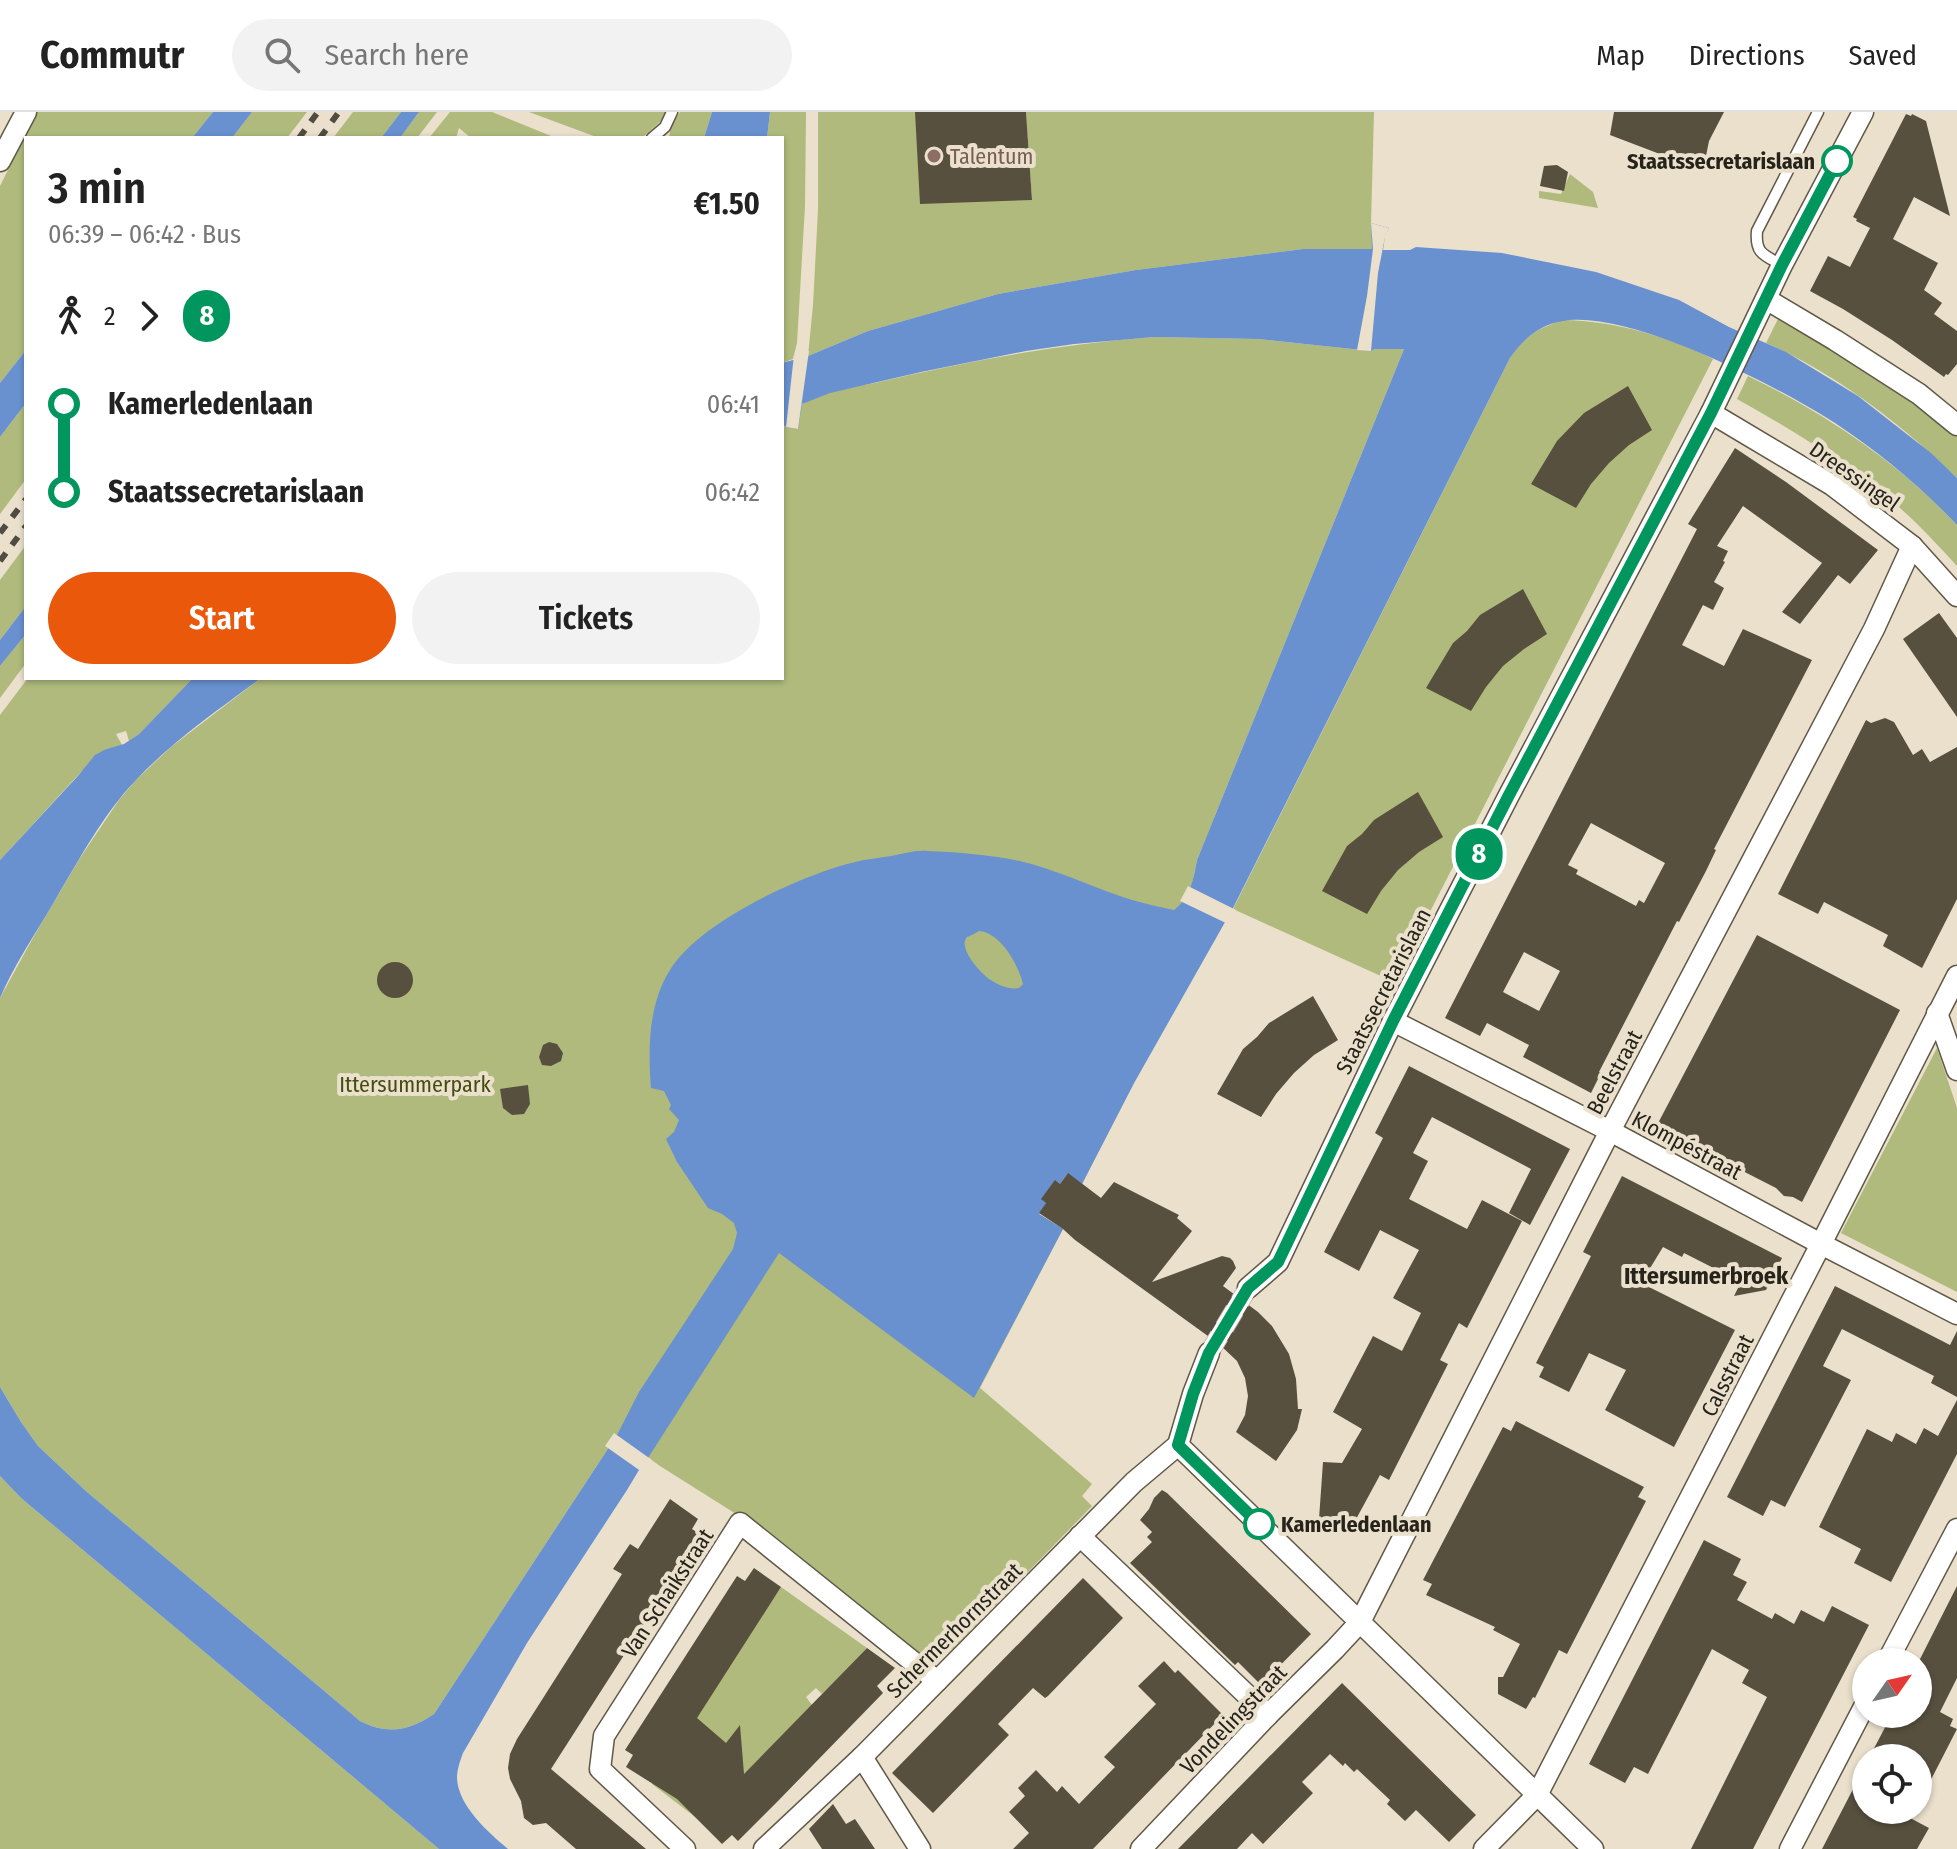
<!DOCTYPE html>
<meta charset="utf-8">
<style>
body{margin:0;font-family:"Fira Sans Condensed",sans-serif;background:#f2f2f2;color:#222;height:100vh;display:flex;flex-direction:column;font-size:30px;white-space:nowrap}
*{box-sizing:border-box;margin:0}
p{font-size:26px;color:#767676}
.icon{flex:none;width:44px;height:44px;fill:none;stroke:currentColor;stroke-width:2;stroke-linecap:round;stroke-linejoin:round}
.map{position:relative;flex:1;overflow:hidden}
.side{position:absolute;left:24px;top:24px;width:760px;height:544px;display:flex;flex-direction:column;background:#fff;border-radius:0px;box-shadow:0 2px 6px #0004}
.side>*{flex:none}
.badge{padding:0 16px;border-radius:26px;font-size:28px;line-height:52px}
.needle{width:52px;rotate:56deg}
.tools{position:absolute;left:1852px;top:1536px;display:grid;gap:16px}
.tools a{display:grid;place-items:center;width:80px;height:80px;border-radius:50%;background:#fff;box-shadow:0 2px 6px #0004;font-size:40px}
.map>.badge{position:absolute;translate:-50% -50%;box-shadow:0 0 0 4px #fff}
.legs{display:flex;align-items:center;gap:12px;height:88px;padding:0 24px;font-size:26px}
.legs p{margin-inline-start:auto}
.headline{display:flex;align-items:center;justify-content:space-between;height:136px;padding:0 24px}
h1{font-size:44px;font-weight:600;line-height:60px}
.cta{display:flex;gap:16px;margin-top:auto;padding:16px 24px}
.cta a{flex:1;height:92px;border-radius:48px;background:#ea580c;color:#fff;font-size:32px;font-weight:600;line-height:92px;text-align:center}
.cta a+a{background:#f2f2f2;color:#222}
ul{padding:0 24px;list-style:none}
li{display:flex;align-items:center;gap:28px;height:88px;font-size:30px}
li i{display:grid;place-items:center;width:12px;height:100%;margin:0 10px;background:currentColor}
li i::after{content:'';width:20px;height:20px;margin:-10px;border:6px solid;border-radius:50%;background:#fff}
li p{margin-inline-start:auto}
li:first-child i{background:linear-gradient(#0000 50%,currentColor 0)}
li:last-child i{background:linear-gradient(currentColor 50%,#0000 0)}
header{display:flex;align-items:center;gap:48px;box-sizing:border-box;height:112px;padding:0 40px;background:#fff;border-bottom:2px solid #e0e0e0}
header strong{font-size:38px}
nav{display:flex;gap:44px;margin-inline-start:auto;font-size:28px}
.search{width:560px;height:72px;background:#f2f2f2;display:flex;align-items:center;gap:20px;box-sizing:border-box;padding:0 28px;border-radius:44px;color:#767676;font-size:30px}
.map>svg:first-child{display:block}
</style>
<header>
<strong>Commutr</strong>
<div class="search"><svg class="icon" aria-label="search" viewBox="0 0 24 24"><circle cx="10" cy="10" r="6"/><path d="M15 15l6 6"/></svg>Search here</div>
<nav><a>Map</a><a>Directions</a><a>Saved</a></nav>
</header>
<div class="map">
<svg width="1957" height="1737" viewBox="0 0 1957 1737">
<rect width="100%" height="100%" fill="#eae0cc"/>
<g fill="#afba7c">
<polygon points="37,0 213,0 192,26 26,26 26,238 0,271 0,74"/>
<polygon points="252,0 307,0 287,26 232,26"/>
<polygon points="353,0 401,0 381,26 333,26"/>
<polygon points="419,0 437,0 417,26 400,26"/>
<polygon points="450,0 492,0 556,26 471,26 459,16 456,26 429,26"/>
<polygon points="529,0 667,0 664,6 642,26 599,26"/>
<polygon points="680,0 712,0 704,26 669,26 671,14"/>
<polygon points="770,0 806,0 805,94 797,231 793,247 782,251 782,26 767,26"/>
<polygon points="818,0 916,0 1032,88 1026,0 1374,0 1371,111 1373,137 1303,137 1136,158 998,182 868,219 808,244 813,193 818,98"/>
<polygon points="1570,62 1593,80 1598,96 1539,86 1539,79 1561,82"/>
<path d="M1780,203L1863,252L1957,321V366C1903,313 1835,261 1766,231Z"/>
<path d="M1563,208C1615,209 1666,224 1713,247L1394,870L1233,797L1510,246C1525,223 1537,217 1563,208Z"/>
<path d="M1154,225L1258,227L1371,239L1375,237H1404L1197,748L1191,777L1133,973L1082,1072L1067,1062L1060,1072L1056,1069L1042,1087L1046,1091L1039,1102L1063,1117L980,1276L1092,1372L1082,1384L1092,1394L950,1540L928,1547L744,1407L660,1354L617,1323L434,1602C409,1619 387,1623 360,1609L87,1380L38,1334L21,1310L0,1275V886L34,824L80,746L119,688L136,668L171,635L261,566H782V312L786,315C791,308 796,296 804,291C821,279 855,275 875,271C968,249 1059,232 1154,225Z"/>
<path d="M1748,264C1826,302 1898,350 1957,413V454C1935,430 1912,405 1887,385C1840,347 1789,316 1737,287Z"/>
<polygon points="26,291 26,367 0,402 0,325"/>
<polygon points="26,433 26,494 0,528 0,468"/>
<polygon points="26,522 26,551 0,586 0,554"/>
<polygon points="28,566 193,566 139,622 129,629 126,619 116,622 122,633 106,637 93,647 0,748 0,603"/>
<polygon points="1937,936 1957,996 1957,1180 1841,1121"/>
<polygon points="0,1364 21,1386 439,1737 0,1737"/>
<polygon points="781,1475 867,1536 822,1582 816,1576 806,1585 812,1593 699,1708 652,1672"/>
</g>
<g fill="#6991d0" fill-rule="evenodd">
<polygon points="213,0 252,0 232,26 192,26"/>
<polygon points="401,0 419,0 400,26 381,26"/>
<polygon points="712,0 770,0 767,26 704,26"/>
<path d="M1371,111L1389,116L1385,124L1383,138H1410L1416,135L1502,141L1596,160L1679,188L1729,215L1786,240L1858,284L1931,341L1957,366V413C1921,375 1879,340 1835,311C1779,275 1629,197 1563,209C1539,213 1523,227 1510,246L1233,796L1133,973L1082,1072L1067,1062L1060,1072L1056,1069L1042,1087L1046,1091L1039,1102L1063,1117L974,1286L779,1141L648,1346L639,1358L627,1378L527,1531L463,1641C460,1649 457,1658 457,1666C458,1694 489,1721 508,1737H439L21,1386L0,1364V1275L21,1310L38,1334L87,1380L360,1609C387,1623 409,1619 434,1602L617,1323L639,1280L733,1137L737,1121L734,1111L722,1102L708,1096L677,1050L666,1027L674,1020L679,1008L669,997L671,993L664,979L651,976C648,937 648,893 670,858C699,810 801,763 855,750C867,747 879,746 891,744C903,742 915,738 927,739C959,740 1005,744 1035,753C1068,763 1100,778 1132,788C1146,792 1160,795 1174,798C1191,785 1193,768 1197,748L1404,237H1375L1371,239L1258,227L1154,225L1074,232L1026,239L921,260L830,281L802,292L798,317L786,315L782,312V251L808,244L868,219L998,182L1136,158L1303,137H1372ZM979,819C1001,821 1018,852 1023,872L1019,876C1009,878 998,873 989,867C981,861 957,836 967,825C968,825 978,820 979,819Z"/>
<polygon points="26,238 26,291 0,325 0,271"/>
<polygon points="26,494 26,522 0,554 0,528"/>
<path d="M193,566H261C218,598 174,628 137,667C103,702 79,748 54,790C36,821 14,853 0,886V748L77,665L95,643L106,637L124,632L139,622Z"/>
</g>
<g fill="#eae0cc">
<polygon points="1371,111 1389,116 1385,125 1378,161 1371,239 1357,238 1367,184 1373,137"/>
<polygon points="809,239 798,317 786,315 794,243"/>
<polygon points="1188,774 1236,798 1228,812 1180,789"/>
<polygon points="614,1321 652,1348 642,1360 605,1334"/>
</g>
<g fill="#58503f" fill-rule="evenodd">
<polygon points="915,0 1026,0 1032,88 920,92"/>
<polygon points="1614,0 1724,0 1709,29 1703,59 1666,40 1665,44 1610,23"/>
<polygon points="1906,2 1911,4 1912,2 1926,9 1950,104 1914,85 1893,127 1938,151 1924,178 1942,191 1934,202 1957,219 1957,252 1948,263 1946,262 1944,265 1892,228 1843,197 1810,179 1828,144 1850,155 1870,116 1856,109 1857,107 1853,105"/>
<polygon points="1557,53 1568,60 1564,79 1540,74 1544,54"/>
<polygon points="1628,274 1652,318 1629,333 1609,351 1591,372 1576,396 1531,372 1557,329 1584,301"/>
<path d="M1735,336L1786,370L1878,438L1850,472L1838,463L1800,512L1782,500L1822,451L1743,394L1717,434L1728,439L1723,449L1725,450L1714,470L1724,476L1713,498L1703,493L1682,533L1724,554L1743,517L1812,548L1714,737L1716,738L1706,759L1679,810L1677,809L1599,960L1601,961L1591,981L1523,945L1529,933L1487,911L1480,924L1445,906L1697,417L1688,412ZM1591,711L1665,751L1644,791L1639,788L1636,794L1576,762L1578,758L1568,753ZM1524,840L1560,859L1539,899L1503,880Z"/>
<polygon points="1523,477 1547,522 1524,537 1503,554 1486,575 1471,599 1426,576 1453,531 1467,519 1480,503"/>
<polygon points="1939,501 1957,526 1957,605 1903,527"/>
<polygon points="1885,606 1894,610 1913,643 1922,637 1930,650 1957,635 1957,787 1922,856 1883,834 1888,823 1824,790 1818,802 1778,782 1866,608 1871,611"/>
<polygon points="1418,680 1443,725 1419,740 1398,758 1381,779 1367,802 1322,779 1347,734 1362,722 1374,708"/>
<polygon points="1757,823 1900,898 1802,1090 1793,1085 1784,1084 1776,1076 1680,1027 1671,1025 1656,1015"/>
<circle cx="395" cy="868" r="18"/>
<polygon points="1313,884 1338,928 1314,943 1294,961 1276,982 1261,1005 1217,982 1243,937 1257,925 1269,911"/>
<polygon points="549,930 557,932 563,941 561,949 551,954 542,953 539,945 543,933"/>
<polygon points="1409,954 1570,1037 1530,1113 1509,1101 1531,1057 1432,1005 1413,1041 1428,1049 1409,1087 1467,1117 1482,1088 1522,1109 1467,1216 1459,1211 1440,1248 1448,1252 1389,1368 1380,1363 1348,1422 1319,1407 1323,1350 1342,1351 1362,1317 1333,1300 1373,1224 1402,1239 1421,1201 1393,1186 1419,1138 1380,1118 1359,1159 1324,1140 1383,1026 1375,1021"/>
<polygon points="528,973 530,992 524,1002 512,1003 503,996 500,977"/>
<polygon points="1068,1061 1101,1086 1114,1070 1179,1103 1177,1106 1192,1119 1152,1170 1222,1144 1230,1146 1233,1149 1236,1156 1223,1174 1258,1200 1272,1214 1289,1242 1296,1267 1298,1297 1302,1297 1297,1318 1276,1349 1236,1320 1245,1303 1248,1284 1245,1266 1237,1249 1219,1232 1075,1128 1063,1117 1039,1101 1046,1091 1041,1087 1055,1068 1060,1072"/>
<polygon points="1622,1064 1782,1146 1766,1178 1734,1184 1741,1170 1684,1141 1682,1145 1663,1135 1641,1171 1735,1218 1674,1335 1605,1298 1626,1258 1589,1241 1569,1280 1539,1265 1544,1255 1536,1251 1591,1144 1583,1140"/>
<polygon points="1835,1174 1950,1233 1957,1219 1957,1285 1931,1271 1934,1264 1842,1217 1823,1254 1851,1268 1785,1395 1771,1388 1763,1404 1727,1385"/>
<polygon points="1957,1288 1957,1342 1891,1470 1854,1451 1861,1437 1819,1415 1867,1317 1892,1330 1896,1321 1916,1332 1924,1316 1938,1324"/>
<polygon points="1516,1309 1644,1375 1638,1385 1646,1389 1567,1542 1559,1538 1535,1586 1533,1585 1526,1597 1498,1582 1498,1565 1503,1565 1520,1532 1493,1518 1495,1515 1426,1483 1432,1472 1423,1468 1503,1315 1511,1319"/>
<polygon points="1162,1378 1167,1381 1311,1522 1261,1573 1238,1550 1235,1553 1130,1451 1152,1430 1147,1425 1152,1420 1140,1408 1149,1397 1154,1386"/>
<polygon points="670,1387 698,1407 692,1417 701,1423 551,1657 646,1737 576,1737 546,1711 533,1713 524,1706 521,1689 510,1667 508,1656 510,1642 517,1627 622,1462 613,1457 630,1432 638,1437"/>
<polygon points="1704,1428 1741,1447 1733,1463 1747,1470 1737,1488 1772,1507 1775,1501 1794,1512 1801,1498 1824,1510 1832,1494 1869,1513 1753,1737 1691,1737 1767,1585 1742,1571 1749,1558 1712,1537 1648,1662 1634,1655 1625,1671 1589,1652"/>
<polygon points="754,1456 781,1475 697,1606 726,1631 740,1613 744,1662 867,1536 895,1556 877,1574 883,1581 778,1689 738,1729 732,1723 722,1732 677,1687 626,1655 633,1643 625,1638 737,1464 745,1469"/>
<polygon points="1083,1466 1123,1506 1048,1584 1045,1586 1033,1576 998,1612 1009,1623 933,1701 892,1661"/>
<polygon points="1957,1474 1957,1566 1940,1600 1953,1607 1950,1614 1957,1617 1918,1693 1918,1646 1869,1646 1892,1602 1918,1602 1918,1551"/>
<polygon points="1164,1549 1175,1561 1178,1558 1223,1603 1093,1737 1013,1737 1029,1721 1009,1700 1025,1684 1018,1676 1036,1658 1057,1680 1062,1674 1079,1692 1115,1655 1104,1645 1156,1592 1138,1574"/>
<polygon points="1342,1571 1476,1703 1449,1730 1416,1698 1405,1709 1387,1692 1390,1688 1357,1657 1354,1660 1345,1651 1343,1654 1330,1642 1302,1670 1313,1681 1263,1732 1252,1721 1237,1737 1178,1737"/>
<polygon points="1866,1652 1866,1698 1895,1698 1929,1716 1917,1737 1822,1737"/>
<polygon points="833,1692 846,1712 855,1707 875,1737 822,1737 809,1717"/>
</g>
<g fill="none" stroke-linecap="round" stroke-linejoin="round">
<polyline stroke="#c3baa9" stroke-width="20" stroke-dasharray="20 10" stroke-linecap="butt" points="1209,1241 1248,1176"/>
<defs>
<g id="service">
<polyline points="652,26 665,15 672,0"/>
<path d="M1782,153C1764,143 1755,142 1757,119L1818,0"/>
</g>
<g id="minor">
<polyline points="0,49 26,0"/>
<polyline points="1766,187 1835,228 1919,282 1957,313"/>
<polyline points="1711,301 1832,373 1912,434 1957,484"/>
<polyline points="1937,901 1957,958"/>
<polyline points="1393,909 1610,1019 1821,1132 1957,1202"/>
<polyline points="1248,1176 1278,1150 1393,909 1508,685 1711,301 1782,153 1863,0"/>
<polyline points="1178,1333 1593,1737"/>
<polyline points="1178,1333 1193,1282 1209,1241"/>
<polyline points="1080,1424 1268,1603"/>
<polyline points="1887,1550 1957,1417"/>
<polyline points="862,1645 920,1737"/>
<polyline points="685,1737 600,1657 604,1624 740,1411 937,1569"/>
<polyline points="764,1737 862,1645 1134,1370 1178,1333"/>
<polyline points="1141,1737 1268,1603 1335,1537 1360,1510 1610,1019 1874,517 1912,434"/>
<polyline points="1484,1737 1537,1683 1821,1132 1957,864"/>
<polyline points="1790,1737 1866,1591"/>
</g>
</defs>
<use href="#service" stroke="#615847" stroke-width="13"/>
<use href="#minor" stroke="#615847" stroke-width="23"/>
<use href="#service" stroke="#fff" stroke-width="10"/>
<use href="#minor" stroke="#fff" stroke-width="20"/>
<g stroke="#514c42" stroke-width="6" stroke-dasharray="10 10" stroke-linecap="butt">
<polyline points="299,26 318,0"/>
<polyline points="320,26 339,0"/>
<polyline points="0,421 26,387"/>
<polyline points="0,449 26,414"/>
</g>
</g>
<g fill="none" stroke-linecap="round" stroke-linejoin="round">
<defs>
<polyline id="line-1" points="1259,1412 1178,1333 1193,1282 1209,1241 1248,1176 1278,1150 1393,909 1508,685 1711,301 1782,153 1837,49"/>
</defs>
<use href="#line-1" stroke="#fff" stroke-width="18"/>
<use href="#line-1" stroke="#00965e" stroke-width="12"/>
</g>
<circle fill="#8d6e63" stroke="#eae0cc" stroke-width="3" cx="934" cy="44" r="8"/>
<g fill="#fff" stroke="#00965e" stroke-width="4">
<circle cx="1837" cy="49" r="14"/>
<circle cx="1259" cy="1412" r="14"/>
</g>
<g text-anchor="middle" stroke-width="8" stroke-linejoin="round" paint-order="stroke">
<g font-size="22" fill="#785e54" stroke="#eae0cc" text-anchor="start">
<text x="950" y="52">Talentum</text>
</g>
<g font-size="22" font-weight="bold" fill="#26231b" stroke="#eae0cc" text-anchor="end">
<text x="1815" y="57">Staatssecretarislaan</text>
<text x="1281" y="1420" text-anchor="start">Kamerledenlaan</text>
</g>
<g font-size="22" fill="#26231b" stroke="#eae0cc">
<text transform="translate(1855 364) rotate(35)" y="8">Dreessingel</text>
<text transform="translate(1383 879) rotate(-63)" y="8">Staatssecretarislaan</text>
<text transform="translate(1614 960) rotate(-62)" y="8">Beelstraat</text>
<text transform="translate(1687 1033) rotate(28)" y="8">Klompéstraat</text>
<text transform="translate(1727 1263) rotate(-63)" y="8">Calsstraat</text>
<text transform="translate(667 1481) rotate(-57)" y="8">Van Schaikstraat</text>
<text transform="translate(954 1518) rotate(-45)" y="8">Schermerhornstraat</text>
<text transform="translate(1233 1607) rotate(-46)" y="8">Vondelingstraat</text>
</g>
<g font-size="22" fill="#444c10" stroke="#eae0cc">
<text x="415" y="980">Ittersummerpark</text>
</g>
<g font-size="24" font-weight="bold" fill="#26231b" stroke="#eae0cc">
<text x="1706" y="1172">Ittersumerbroek</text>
</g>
</g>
</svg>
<div class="tools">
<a><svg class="needle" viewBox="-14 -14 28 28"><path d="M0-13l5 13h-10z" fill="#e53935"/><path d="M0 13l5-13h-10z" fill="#767676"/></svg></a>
<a><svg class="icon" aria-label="locate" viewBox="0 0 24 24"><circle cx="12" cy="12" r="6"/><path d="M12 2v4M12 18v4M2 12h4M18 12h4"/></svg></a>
</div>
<b class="badge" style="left:1479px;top:742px;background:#00965e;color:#fff">8</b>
<section class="side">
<div class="headline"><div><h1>3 min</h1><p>06:39 – 06:42 · Bus</p></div><b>€1.50</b></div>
<div class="legs"><svg class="icon" aria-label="walk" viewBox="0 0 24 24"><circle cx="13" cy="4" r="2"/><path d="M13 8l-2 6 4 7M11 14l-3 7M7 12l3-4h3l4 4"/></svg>2<svg class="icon" aria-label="forward" viewBox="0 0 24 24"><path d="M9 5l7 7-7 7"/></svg><b class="badge" style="background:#00965e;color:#fff">8</b></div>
<ul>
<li><i style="color:#00965e"></i><b>Kamerledenlaan</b><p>06:41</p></li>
<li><i style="color:#00965e"></i><b>Staatssecretarislaan</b><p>06:42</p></li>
</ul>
<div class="cta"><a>Start</a><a>Tickets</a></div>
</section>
</div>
